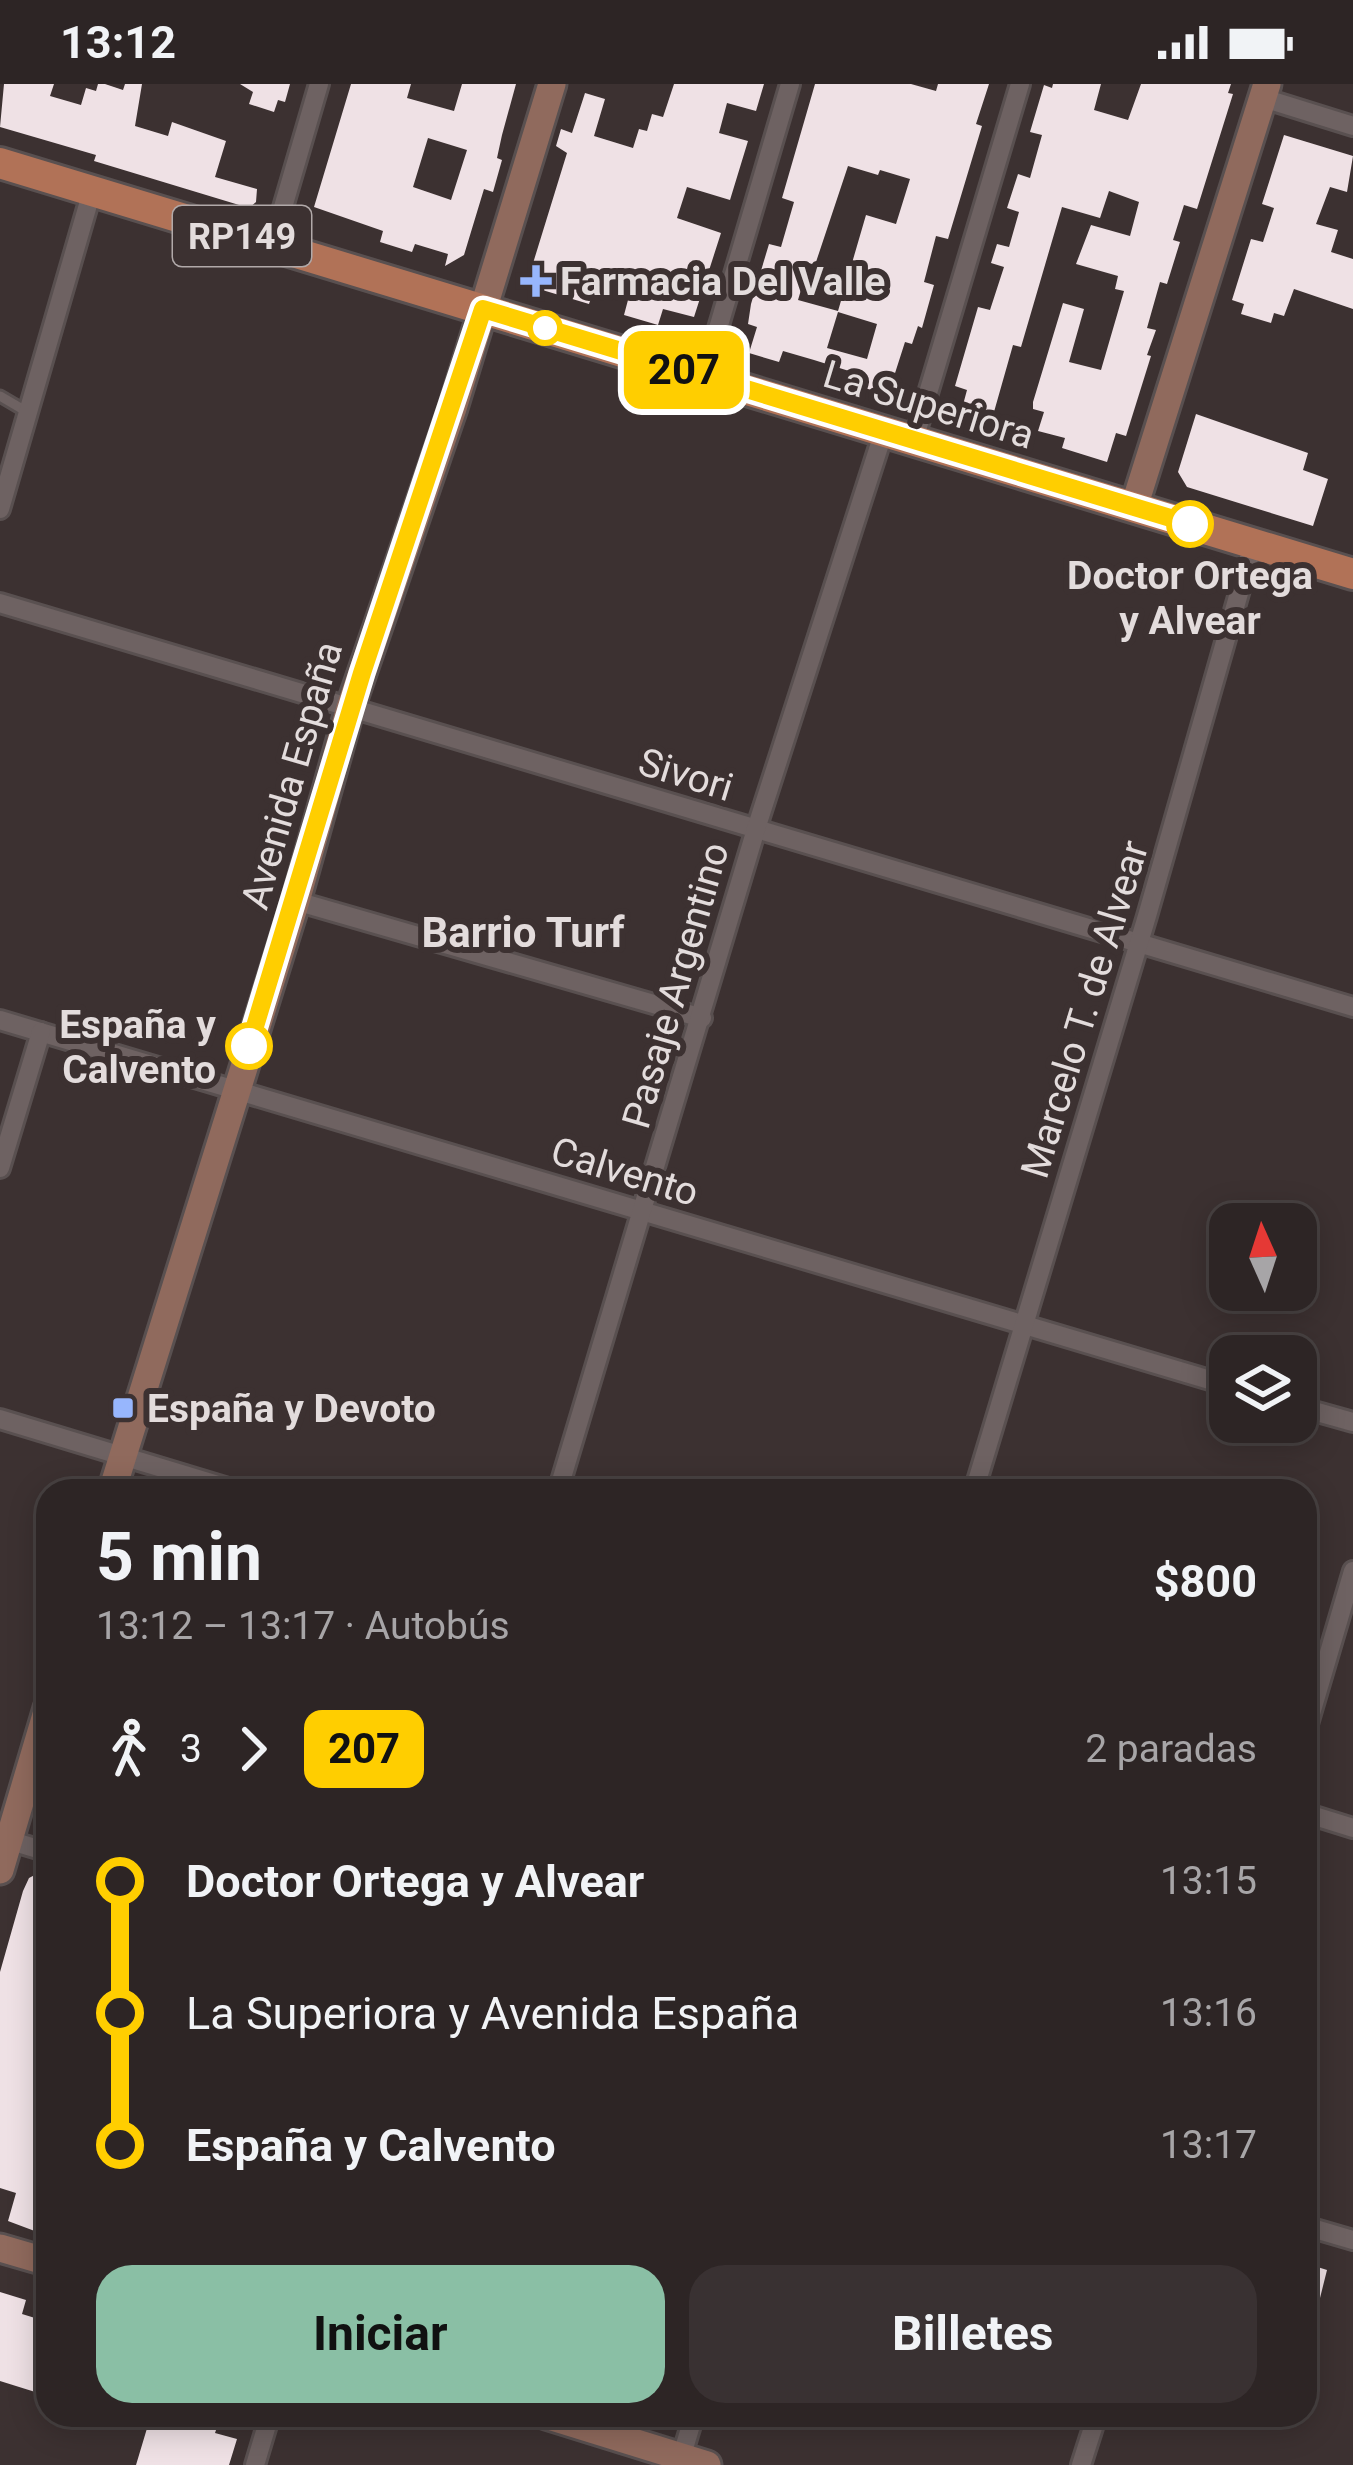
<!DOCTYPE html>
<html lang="es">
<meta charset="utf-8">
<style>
body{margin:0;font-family:Roboto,sans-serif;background:#393132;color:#f1f3f6;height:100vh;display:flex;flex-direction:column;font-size:45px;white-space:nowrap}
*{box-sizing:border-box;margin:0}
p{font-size:39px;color:#a7a5a7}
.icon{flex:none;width:66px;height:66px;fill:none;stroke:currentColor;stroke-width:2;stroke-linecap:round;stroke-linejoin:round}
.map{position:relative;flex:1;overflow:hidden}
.panel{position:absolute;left:36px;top:1395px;width:1281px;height:948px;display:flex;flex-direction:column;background:#2d2525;border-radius:36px;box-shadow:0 6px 30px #0003,0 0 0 3px #484242}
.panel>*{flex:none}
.badge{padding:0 24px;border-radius:18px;font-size:42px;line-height:78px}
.needle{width:78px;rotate:357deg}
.tools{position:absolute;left:1209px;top:1119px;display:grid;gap:24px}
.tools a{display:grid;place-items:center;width:108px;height:108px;border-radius:24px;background:#2d2525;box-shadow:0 6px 30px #0003,0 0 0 3px #484242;font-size:60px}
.map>.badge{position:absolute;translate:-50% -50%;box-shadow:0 0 0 6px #fff}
.legs{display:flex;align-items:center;gap:18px;height:132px;padding:0 60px;font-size:39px}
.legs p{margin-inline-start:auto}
.overview{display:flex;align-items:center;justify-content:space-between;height:204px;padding:0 60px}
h1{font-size:66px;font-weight:700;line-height:90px}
.button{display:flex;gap:24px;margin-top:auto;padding:24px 60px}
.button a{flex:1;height:138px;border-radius:36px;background:#8abfa5;color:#111;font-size:48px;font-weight:700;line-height:138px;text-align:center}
.button a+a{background:#393132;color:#f1f3f6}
ul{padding:0 60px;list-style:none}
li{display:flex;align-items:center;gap:42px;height:132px;font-size:45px}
li i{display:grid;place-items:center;width:18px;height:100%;margin:0 15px;background:currentColor}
li i::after{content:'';width:30px;height:30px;margin:-15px;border:9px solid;border-radius:50%;background:#2d2525}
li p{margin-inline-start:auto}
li:first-child i{background:linear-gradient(#0000 50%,currentColor 0)}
li:last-child i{background:linear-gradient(currentColor 50%,#0000 0)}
.status{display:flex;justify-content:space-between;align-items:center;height:84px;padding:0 60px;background:#2d2525;direction:ltr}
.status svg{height:33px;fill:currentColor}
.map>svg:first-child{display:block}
</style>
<div class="status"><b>13:12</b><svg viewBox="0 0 49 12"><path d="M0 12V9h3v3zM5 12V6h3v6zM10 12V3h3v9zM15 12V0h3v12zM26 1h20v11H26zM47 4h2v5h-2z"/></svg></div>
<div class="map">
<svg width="1353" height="2381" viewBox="0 0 1353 2381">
<rect width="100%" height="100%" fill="#3c3131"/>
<g fill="#efe1e5" fill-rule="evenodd">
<polygon points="4,0 54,0 50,12 81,21 86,4 96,7 98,0 105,0 123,6 125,0 142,0 135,42 168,52 172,38 226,57 215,93 257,105 256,118 249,124 94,77 96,71 0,43"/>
<polygon points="240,0 290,0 285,18 278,16 274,28 249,20 253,8"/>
<path d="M351,0H411L407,14L454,27L462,0H516L502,51L497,74L502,76L493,108L484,105L464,171L445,182L448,170L415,160L412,168L380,158L383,147L314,123ZM428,54L467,66L451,116L413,103Z"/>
<polygon points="674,0 764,0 756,27 727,19 719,49 748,57 730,116 687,103 677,134 721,149 694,233 663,225 658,241 624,231 628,216 594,205 589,220 539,205 530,189 567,69 556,62 561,45 572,49 585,9 605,15 594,52 633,64 639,45 647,47 652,30 663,33"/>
<path d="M815,0H911L936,7L938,0H989L976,40L982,42L948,155L936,152L924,198L934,201L922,244L918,242L912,260L905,258L888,311L845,298L849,287L814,276L783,267L779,278L749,269L757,243L748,240L751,220L769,160L781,163L794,118L782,114ZM848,82L878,91L880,86L910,95L896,140L866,131L838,227L798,216L809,179L815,181ZM838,228L877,240L867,275L827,264Z"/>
<polygon points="1053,0 1101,0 1094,26 1128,36 1141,0 1231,0 1228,9 1233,10 1197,125 1184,121 1173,156 1180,158 1167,200 1160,198 1147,244 1156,246 1147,271 1151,272 1126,352 1116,349 1107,378 1062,364 1065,354 1038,347 1044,328 1033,325 1033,318 1063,219 1084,225 1069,278 1101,286 1124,207 1115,205 1118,192 1076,180 1091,141 1130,152 1139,118 1109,107 1100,134 1062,123 1021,263 1013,261 990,342 960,332 967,306 955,302 978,223 990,226 1004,183 991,179 997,160 1009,163 1019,128 1007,124 1018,90 1030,94 1042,51 1030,48 1044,1 1052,4"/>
<polygon points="1284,51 1353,72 1347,108 1330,103 1316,140 1338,146 1331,168 1353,175 1353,225 1294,205 1284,232 1274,229 1271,239 1241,230 1244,220 1232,216 1251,155 1263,158 1274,124 1262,120"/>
<polygon points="1196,330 1308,369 1303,386 1328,395 1313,442 1187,403 1178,388"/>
<polygon points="48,1784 48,2152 8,2137 16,2109 0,2104 0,1888 23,1807 29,1794"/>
<polygon points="1305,2179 1327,2186 1311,2250 1305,2249"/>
<polygon points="0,2208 26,2216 22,2230 48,2238 48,2312 0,2297"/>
<polygon points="151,2331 221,2331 215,2349 237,2355 229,2381 136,2381"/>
</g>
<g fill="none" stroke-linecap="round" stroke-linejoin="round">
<defs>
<polyline id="lane" points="0,312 29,329"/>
<g id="street">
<polyline points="1263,14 1353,42"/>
<polyline points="272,161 319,0"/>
<polyline points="704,292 790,0"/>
<polyline points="914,356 1020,0"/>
<polyline points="0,425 92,107"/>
<polyline points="0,519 1353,923"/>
<polyline points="296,817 702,934"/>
<polyline points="0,936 1230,1302"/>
<polyline points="0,1084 41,948"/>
<polyline points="1296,1322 1353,1338"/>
<polyline points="0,1335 238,1407"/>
<polyline points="558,1407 756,745 884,347"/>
<polyline points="974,1407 1147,832 1253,460"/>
<polyline points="1305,1650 1353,1487"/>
<polyline points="1305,1729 1353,1744"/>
<polyline points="1,1754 48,1768"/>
<polyline points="1305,2142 1353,2156"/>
<polyline points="255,2381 270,2331"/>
<polyline points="679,2381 694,2331"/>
<polyline points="1081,2381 1097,2331"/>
</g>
<g id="secondary">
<polyline points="1134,423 1267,0"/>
<polyline points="112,1407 296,817 350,624 453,324 552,0"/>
<polyline points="0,1786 48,1624"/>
<polyline points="0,2164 48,2178"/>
<polyline points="546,2331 707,2381"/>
</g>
<polyline id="primary" points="0,79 1353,490"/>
</defs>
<use href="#lane" stroke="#595050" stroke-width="15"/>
<use href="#street" stroke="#595050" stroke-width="24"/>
<use href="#secondary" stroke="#595050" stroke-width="33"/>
<use href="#primary" stroke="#595050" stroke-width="36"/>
<use href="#lane" stroke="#6e6262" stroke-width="9"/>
<use href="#street" stroke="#6e6262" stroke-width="18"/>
<use href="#secondary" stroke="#906a5d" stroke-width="27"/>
<use href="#primary" stroke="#b17257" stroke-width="30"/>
</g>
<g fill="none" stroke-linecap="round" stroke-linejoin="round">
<defs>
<polyline id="line-1" points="249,962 362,589 483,225 1190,440"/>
</defs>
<use href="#line-1" stroke="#fff" stroke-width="27"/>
<use href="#line-1" stroke="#ffce00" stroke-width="18"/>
</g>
<g fill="#97b6fd" stroke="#3c3131" stroke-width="4.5">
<path d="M530 179h12v12h12v12h-12v12h-12v-12h-12v-12h12z"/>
<rect x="111" y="1312" width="24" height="24" rx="6"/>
</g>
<g fill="#fff" stroke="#ffce00" stroke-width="6">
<circle cx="545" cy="244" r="15"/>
<circle cx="1190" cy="440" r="21"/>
<circle cx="249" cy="962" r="21"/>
</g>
<g text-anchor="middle" stroke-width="12" stroke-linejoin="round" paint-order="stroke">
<rect fill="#3c3131" stroke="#b1a9a9" stroke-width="3" x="173" y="122" width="138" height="60" rx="9"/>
<g font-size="36" font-weight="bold" fill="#e3dcdc">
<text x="242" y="165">RP149</text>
</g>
<g font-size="39" font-weight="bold" fill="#e3dcdc" stroke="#3c3131" text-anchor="start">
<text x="560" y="211">Farmacia Del Valle</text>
<text x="147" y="1338">España y Devoto</text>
</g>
<g font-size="39" fill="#e3dcdc" stroke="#3c3131">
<text transform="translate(929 320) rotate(17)" y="14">La Superiora</text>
<text transform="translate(686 690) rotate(17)" y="14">Sivori</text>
<text transform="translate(291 691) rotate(-74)" y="14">Avenida España</text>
<text transform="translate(675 901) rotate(-74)" y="14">Pasaje Argentino</text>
<text transform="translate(1084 925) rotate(-73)" y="14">Marcelo T. de Alvear</text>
<text transform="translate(625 1087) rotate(17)" y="14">Calvento</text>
</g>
<g font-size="39" font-weight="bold" fill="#e3dcdc" stroke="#3c3131">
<text x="1190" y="505">Doctor Ortega<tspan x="1190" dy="45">y Alvear</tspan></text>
<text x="216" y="954" text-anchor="end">España y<tspan x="216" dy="45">Calvento</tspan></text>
</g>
<g font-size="42" font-weight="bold" fill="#e3dcdc" stroke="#3c3131">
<text x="523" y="863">Barrio Turf</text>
</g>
</g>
</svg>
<div class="tools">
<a><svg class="needle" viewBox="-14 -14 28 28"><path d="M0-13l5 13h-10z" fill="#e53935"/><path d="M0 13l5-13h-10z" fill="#a7a5a7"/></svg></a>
<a><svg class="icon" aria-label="layers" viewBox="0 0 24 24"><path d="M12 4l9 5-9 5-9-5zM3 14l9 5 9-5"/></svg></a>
</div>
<b class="badge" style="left:684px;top:286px;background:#ffce00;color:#111">207</b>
<section class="panel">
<div class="overview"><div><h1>5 min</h1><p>13:12 – 13:17 · Autobús</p></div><b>$800</b></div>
<div class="legs"><svg class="icon" aria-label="walk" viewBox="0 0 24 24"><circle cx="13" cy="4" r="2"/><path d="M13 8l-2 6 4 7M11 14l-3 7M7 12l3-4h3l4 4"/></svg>3<svg class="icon" aria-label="forward" viewBox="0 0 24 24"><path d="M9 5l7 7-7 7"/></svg><b class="badge" style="background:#ffce00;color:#111">207</b><p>2 paradas</p></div>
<ul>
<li><i style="color:#ffce00"></i><b>Doctor Ortega y Alvear</b><p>13:15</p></li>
<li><i style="color:#ffce00"></i><span>La Superiora y Avenida España</span><p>13:16</p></li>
<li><i style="color:#ffce00"></i><b>España y Calvento</b><p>13:17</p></li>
</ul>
<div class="button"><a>Iniciar</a><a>Billetes</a></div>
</section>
</div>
